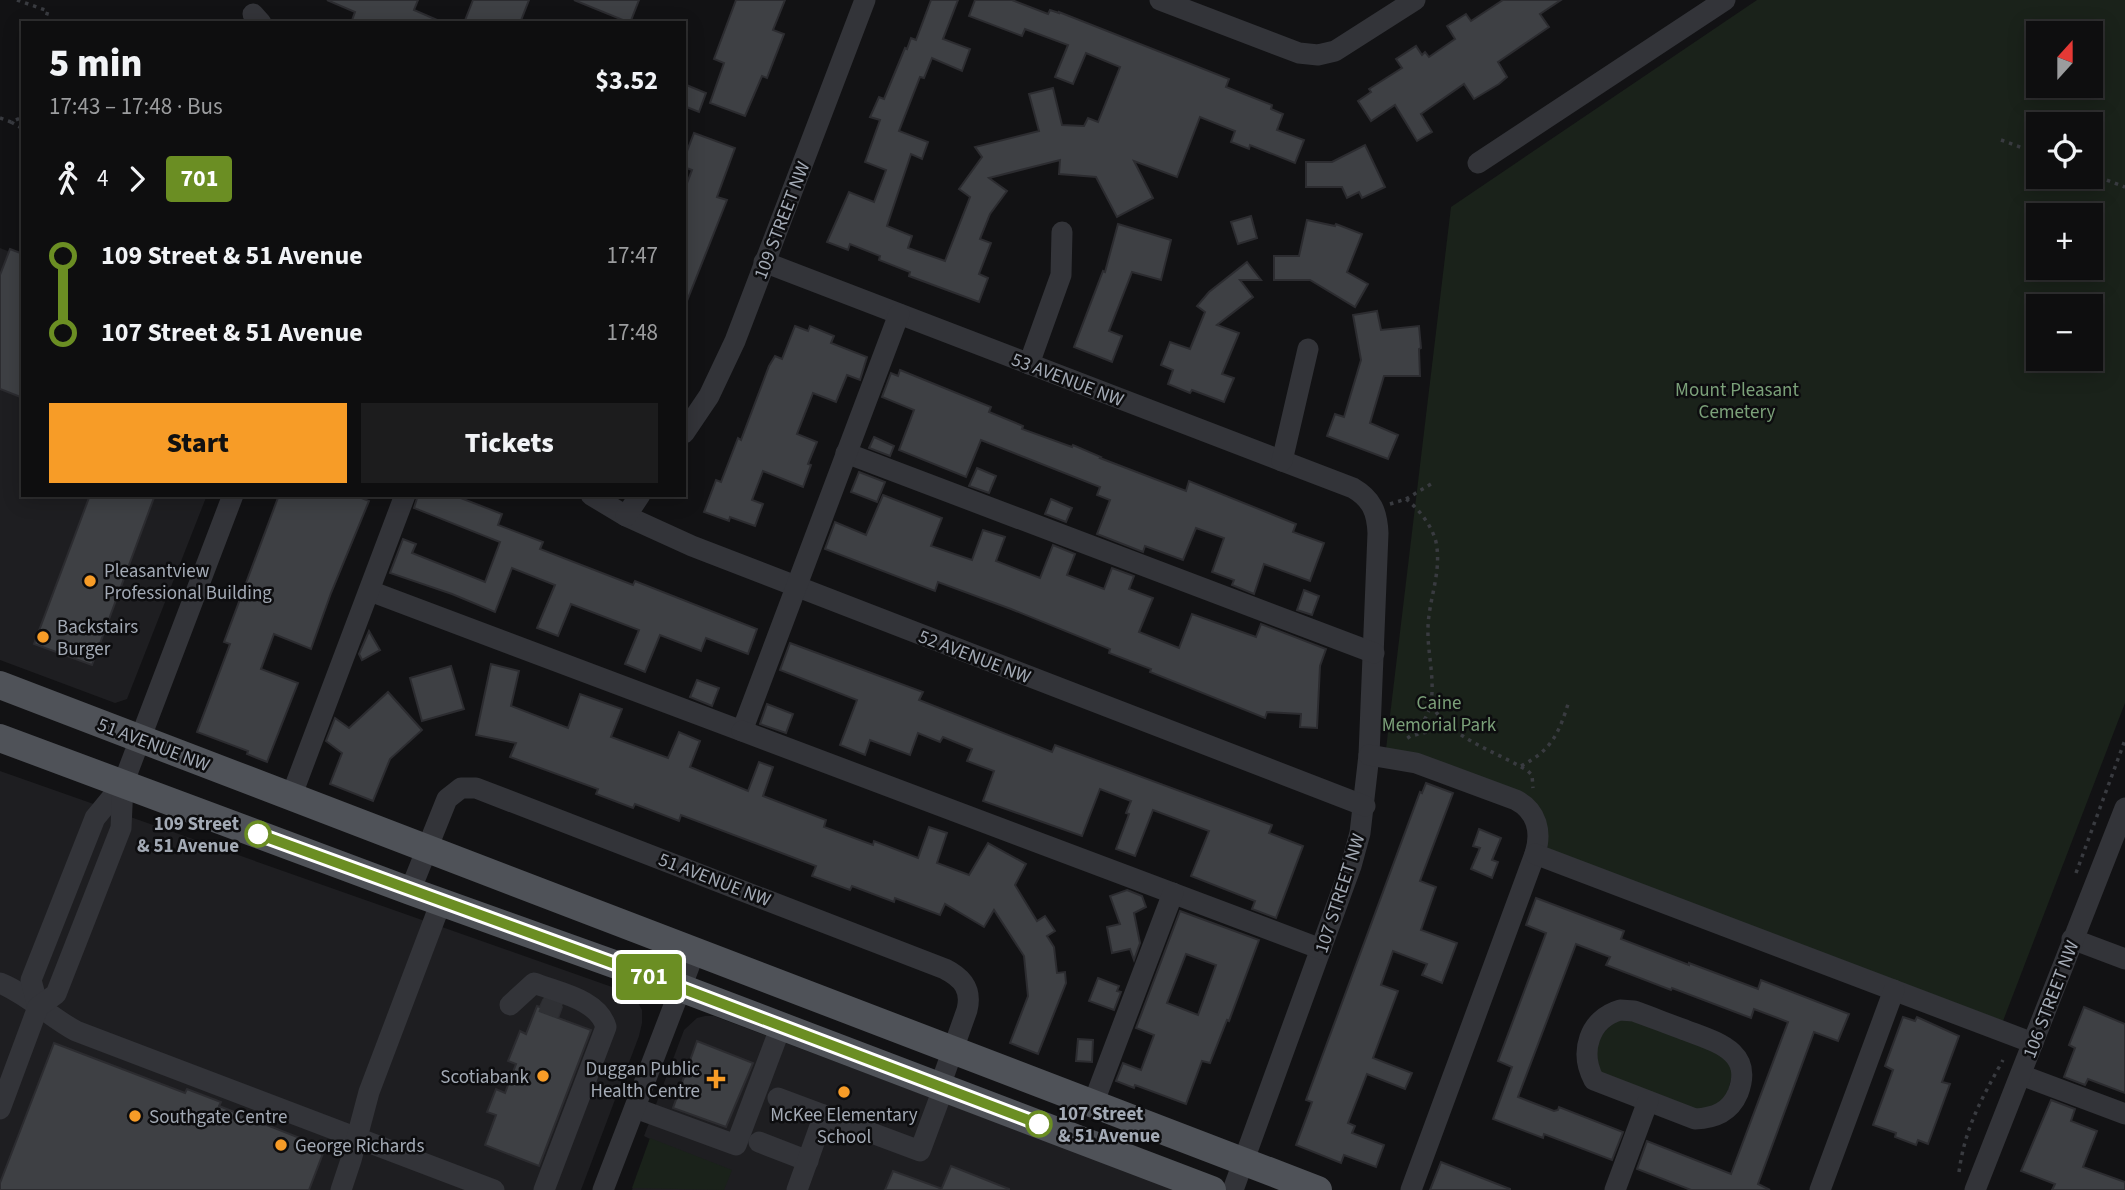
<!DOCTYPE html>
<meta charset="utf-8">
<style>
body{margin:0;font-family:"Source Sans 3",sans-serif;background:#1c1c1d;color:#f1f3f6;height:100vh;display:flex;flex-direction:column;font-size:26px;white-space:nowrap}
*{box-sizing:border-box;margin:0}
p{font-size:23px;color:#9b9c9e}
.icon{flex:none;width:38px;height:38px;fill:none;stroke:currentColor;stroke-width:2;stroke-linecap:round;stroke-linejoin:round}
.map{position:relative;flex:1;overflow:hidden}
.side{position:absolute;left:21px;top:21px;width:665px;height:476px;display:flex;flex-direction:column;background:#0e0e0f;border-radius:0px;box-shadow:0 4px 18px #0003,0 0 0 2px #2e2e2f}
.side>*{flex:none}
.badge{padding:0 14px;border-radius:5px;font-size:24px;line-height:46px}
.needle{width:46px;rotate:21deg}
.fabs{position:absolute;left:2026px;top:21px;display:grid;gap:14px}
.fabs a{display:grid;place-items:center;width:77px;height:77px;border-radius:0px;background:#0e0e0f;box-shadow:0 4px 18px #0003,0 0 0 2px #2e2e2f;font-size:35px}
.map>.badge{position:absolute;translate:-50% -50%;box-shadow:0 0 0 4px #fff}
.legs{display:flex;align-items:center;gap:10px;height:77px;padding:0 28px;font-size:23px}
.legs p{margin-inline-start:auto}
.summary{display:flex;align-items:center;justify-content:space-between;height:119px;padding:0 28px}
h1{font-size:38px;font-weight:800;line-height:52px}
.cta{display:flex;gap:14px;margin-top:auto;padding:14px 28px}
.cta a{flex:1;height:80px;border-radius:0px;background:#f79c27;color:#111;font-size:28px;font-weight:800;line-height:80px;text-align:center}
.cta a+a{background:#1c1c1d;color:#f1f3f6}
ul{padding:0 28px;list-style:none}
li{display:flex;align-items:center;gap:24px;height:77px;font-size:26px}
li i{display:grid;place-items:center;width:10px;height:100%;margin:0 9px;background:currentColor}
li i::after{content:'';width:18px;height:18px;margin:-9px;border:5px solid;border-radius:50%;background:#0e0e0f}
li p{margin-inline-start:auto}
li:first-child i{background:linear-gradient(#0000 50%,currentColor 0)}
li:last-child i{background:linear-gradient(currentColor 50%,#0000 0)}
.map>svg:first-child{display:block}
</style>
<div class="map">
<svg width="2125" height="1190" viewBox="0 0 2125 1190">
<rect width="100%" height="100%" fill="#121214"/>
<g fill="#1e1e21">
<polygon points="0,248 23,257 23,495 207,495 127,699 115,703 0,660"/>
<polygon points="0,771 629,993 637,1001 642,1010 642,1023 639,1036 581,1190 0,1190"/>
<polygon points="705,1016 714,1016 1176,1190 632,1190 650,1139 644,1136 684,1030 697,1018"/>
</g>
<g fill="#1a221a" fill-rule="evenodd">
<path d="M1757,0H2125V703L2003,1021L1548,849L1539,814L1386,749L1451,207ZM2039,33H2091V86H2039ZM2039,124H2091V177H2039ZM2039,215H2091V268H2039ZM2039,306H2091V359H2039Z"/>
<path d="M1621,1018L1633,1020L1717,1051L1728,1060L1733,1071L1726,1099L1717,1106L1697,1110L1601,1073C1592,1045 1597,1035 1621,1018Z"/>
<polygon points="650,1138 732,1170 724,1190 632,1188"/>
</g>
<g fill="#3e4044" stroke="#2c2c30" stroke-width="2" fill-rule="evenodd">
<polygon points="327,0 418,0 414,10 444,23 351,23 355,12"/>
<polygon points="473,0 529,0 520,23 464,23"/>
<polygon points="574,0 639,0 630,23"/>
<polygon points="736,0 785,0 773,30 784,34 767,78 762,76 745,116 710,103 724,63 714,59"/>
<polygon points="931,0 958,0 943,39 970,49 962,71 932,58 924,78 920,77 899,131 928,142 922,159 911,154 887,226 912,236 908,248 945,261 970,197 959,189 982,157 975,147 1039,131 1029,94 1053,88 1062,125 1084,126 1088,118 1098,122 1120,67 1086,53 1073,84 1055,77 1068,45 1025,29 1022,36 969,16 975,0 1012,0 1048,14 1050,10 1059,13 1059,12 1229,79 1226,87 1272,105 1271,109 1283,114 1277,130 1304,140 1295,163 1250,145 1249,149 1231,142 1235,131 1200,117 1177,177 1134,161 1153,198 1117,217 1096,177 1059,174 1060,160 989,178 1007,191 990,214 980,239 991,243 979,274 988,278 979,302 909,276 910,272 879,260 880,256 850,244 848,250 827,242 849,192 874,202 886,170 865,162 880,120 870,117 879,97 884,99 905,48 907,49 911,38 916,40"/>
<polygon points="1503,0 1561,0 1540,14 1549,27 1498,62 1507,77 1499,84 1474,99 1464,84 1421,114 1432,132 1417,141 1395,105 1371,121 1358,101 1371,92 1369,89 1402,68 1396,59 1416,46 1422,55 1425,52 1429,57 1455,39 1447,26 1466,14 1471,21"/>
<polygon points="684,84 706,93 699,112 684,106"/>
<polygon points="694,133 735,148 717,197 727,200 685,306 684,191 692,170 684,167 684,159"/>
<polygon points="1365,145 1385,187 1362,198 1359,192 1347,198 1342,187 1306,187 1306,162 1332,162"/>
<polygon points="1251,216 1257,238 1238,244 1231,222"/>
<polygon points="1307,220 1335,226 1336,224 1362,234 1347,272 1368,284 1355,307 1310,280 1274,280 1274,256 1299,256"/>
<polygon points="1118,224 1171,240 1161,280 1132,272 1109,331 1122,336 1112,362 1074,347 1103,271 1105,272"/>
<polygon points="10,249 23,254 23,398 0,389 0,275"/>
<polygon points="1247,262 1261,280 1240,280 1253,297 1217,325 1239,333 1222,374 1234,378 1224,402 1192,390 1190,393 1168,384 1173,370 1161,365 1170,342 1190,349 1205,312 1197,306 1209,292"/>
<polygon points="1377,311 1381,330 1419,326 1421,348 1419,349 1420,376 1384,376 1370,423 1398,435 1388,459 1327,436 1335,414 1344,417 1361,360 1353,315"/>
<polygon points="795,326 808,331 810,326 834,336 831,343 867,357 860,380 847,375 836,402 813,393 797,434 817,442 808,464 811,465 803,487 763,471 752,500 763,504 755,526 730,517 729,521 704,512 716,480 721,482 738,438 741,440 769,366 775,356 782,359"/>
<polygon points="900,370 991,407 989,412 1023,426 1022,429 1072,447 1073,445 1101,457 1100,458 1186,491 1189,481 1296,524 1293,532 1324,543 1310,581 1264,564 1254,594 1232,585 1234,580 1212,572 1224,538 1196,528 1183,560 1145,546 1143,552 1097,534 1110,500 1097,495 1100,487 981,440 966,477 899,450 914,410 882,397 891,373 898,376"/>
<polygon points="874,437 894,446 890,456 869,448"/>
<polygon points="977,468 996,476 989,493 969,486"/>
<polygon points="859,472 885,482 877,502 851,492"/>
<polygon points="90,495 155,495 92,665 34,644"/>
<polygon points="279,495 354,495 369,501 331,593 311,649 274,634 261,669 298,683 267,762 247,754 248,751 197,732 230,644 224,642"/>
<polygon points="418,495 453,495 502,514 498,525 543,542 540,549 633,585 635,581 757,629 748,654 706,638 701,651 660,635 645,672 625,664 639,630 571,604 558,636 537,628 555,585 512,568 495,612 452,594 390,573 403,539 416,544 412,553 485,582 500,542 414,508"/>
<polygon points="883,495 942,518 931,546 972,560 983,530 1005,537 996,561 1040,578 1053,545 1075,554 1067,575 1104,589 1112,568 1134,576 1129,589 1153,598 1139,632 1179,648 1192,614 1256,637 1261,624 1326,649 1320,666 1317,728 1300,727 1301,714 1267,712 1265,718 1150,672 1151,669 1109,653 1110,649 1011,609 938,582 935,591 825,549 835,522 866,535"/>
<polygon points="1051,499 1072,508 1066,522 1045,514"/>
<polygon points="1304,590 1319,596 1312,615 1297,610"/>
<polygon points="369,631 380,650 362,660 359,654"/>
<polygon points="790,643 923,692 919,700 1052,752 1055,745 1272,825 1269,833 1303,846 1276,918 1252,909 1255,901 1191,876 1209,831 1153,810 1135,856 1116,849 1129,814 1126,813 1131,801 1100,789 1082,836 983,801 994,771 967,761 972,749 943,737 940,742 918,733 910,755 870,740 865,755 840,745 857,700 780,670"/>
<polygon points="491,664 519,671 511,706 568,728 580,694 622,709 611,737 668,758 679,732 700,741 690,767 748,791 759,762 773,767 763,796 826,820 824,827 873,845 874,841 918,858 929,827 947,833 937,863 969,875 988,843 1026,864 1015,885 1037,921 1045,916 1055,931 1047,936 1054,947 1057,973 1065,972 1066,983 1038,1054 1010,1043 1028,996 1024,956 994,910 984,927 945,904 940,915 895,898 894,902 852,886 850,890 812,876 816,866 681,815 679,821 635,804 633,808 596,794 598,789 510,757 516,743 476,735"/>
<polygon points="451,666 464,709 422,721 410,678"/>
<polygon points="697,680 719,688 712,706 690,697"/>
<polygon points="388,692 422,730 390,759 373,801 330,784 342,753 326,741 335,718 349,728"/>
<polygon points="767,704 793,714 786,733 760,724"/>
<polygon points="1426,783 1453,793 1420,881 1436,887 1421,930 1457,943 1442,983 1422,975 1427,964 1393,951 1381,985 1398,991 1373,1058 1412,1073 1405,1089 1367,1074 1348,1123 1355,1126 1352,1133 1384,1145 1376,1167 1344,1155 1341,1163 1296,1145 1312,1102 1306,1100 1420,792 1422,793"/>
<polygon points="1479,829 1501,838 1492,860 1498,862 1492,878 1471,869 1480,848 1473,846"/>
<polygon points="1127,890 1142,896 1146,907 1134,913 1140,943 1134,960 1130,949 1112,953 1107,927 1120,924 1110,896"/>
<polygon points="1536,898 1624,931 1621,939 1689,965 1689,963 1758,989 1761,980 1849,1014 1838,1041 1814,1032 1758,1184 1770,1190 1691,1190 1637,1169 1647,1141 1731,1174 1788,1022 1754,1009 1751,1018 1672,988 1671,990 1606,965 1610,957 1576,944 1518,1097 1554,1111 1558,1110 1559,1107 1623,1132 1612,1160 1544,1134 1543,1138 1493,1119 1512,1067 1498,1061 1546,933 1526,925"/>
<path d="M1180,911L1259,940L1229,1021L1227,1020L1210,1063L1202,1061L1186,1104L1135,1085L1134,1088L1116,1081L1123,1063L1141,1070L1154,1035L1136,1028ZM1186,954L1216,965L1198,1015L1167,1003Z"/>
<polygon points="1098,978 1119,986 1117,991 1121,992 1114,1010 1089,1001"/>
<polygon points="543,1000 562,1007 558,1018 591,1030 539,1166 485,1145 496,1115 487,1112 496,1089 505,1093 516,1064 508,1061 520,1031 526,1034 537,1006 540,1007"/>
<polygon points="2084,1007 2125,1024 2125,1093 2088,1079 2085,1085 2064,1077 2075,1048 2069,1045"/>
<polygon points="1903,1017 1915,1021 1917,1017 1959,1036 1942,1082 1950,1084 1928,1144 1918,1140 1916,1145 1895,1137 1896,1133 1873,1125 1893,1070 1885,1066"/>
<polygon points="1078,1039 1093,1040 1092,1062 1076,1061"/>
<polygon points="697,1041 753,1063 726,1127 673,1108"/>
<polygon points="54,1043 185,1093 187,1089 221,1102 219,1106 325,1148 309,1190 0,1190 0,1183"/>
<polygon points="2051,1100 2075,1109 2071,1121 2097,1131 2083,1167 2125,1182 2125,1190 2052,1190 2055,1184 2021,1171"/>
<polygon points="1441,1162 1510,1189 1510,1190 1430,1190"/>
<polygon points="951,1166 1009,1189 1009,1190 941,1190"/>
<polygon points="893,1171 940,1188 939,1190 885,1190"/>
</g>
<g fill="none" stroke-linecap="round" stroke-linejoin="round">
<polyline stroke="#2f3034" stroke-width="21" stroke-dasharray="21 10" stroke-linecap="butt" points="542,1002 561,1009"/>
<g stroke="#393b40" stroke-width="3.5" stroke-dasharray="3.5 5" stroke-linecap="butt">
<polyline points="17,0 48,11 44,23"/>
<polyline points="0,118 11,122 23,117"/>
<polyline points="11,122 23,129"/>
<polyline points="2001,140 2039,154"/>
<polyline points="2091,174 2125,187"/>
<polyline points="1406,499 1431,484"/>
<path d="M1390,504L1406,499C1419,509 1432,526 1436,542C1442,572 1429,598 1428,627C1427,651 1435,678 1431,702C1429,716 1417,734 1404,740"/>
<path d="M1431,705C1453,740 1494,750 1528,771L1532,775L1533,788"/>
<polyline points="1415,735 1435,730 1452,730"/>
<path d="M1521,766C1552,750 1559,733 1569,701"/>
<polyline points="2076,873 2125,740"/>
<path d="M1959,1172C1965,1127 1982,1098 2003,1060"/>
</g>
<g stroke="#333439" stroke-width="21">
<polyline points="1160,0 1299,53 1318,55 1335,51 1415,0"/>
<polyline points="253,14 261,23"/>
<polyline points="1478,163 1725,0"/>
<path d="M764,262L1353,488C1372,499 1377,512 1378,533L1369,755L1360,833L1351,866L1233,1190"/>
<polyline points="1029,364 1061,275 1062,232"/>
<polyline points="684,433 709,396 735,341 865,0"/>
<polyline points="846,453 1374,653"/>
<polyline points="1282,461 1308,349"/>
<polyline points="591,495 626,516 692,546 1365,806"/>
<polyline points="626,516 640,495"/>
<polyline points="370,591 742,731 899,314"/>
<polyline points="742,731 1321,949"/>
<path d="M1369,755L1416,763L1516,800C1537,811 1542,832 1535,854L1411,1190"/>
<polyline points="291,797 405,495"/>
<polyline points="1535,854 2033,1043"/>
<path d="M410,891L447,799L461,788H476L945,969C963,978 972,990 967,1010L940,1086L939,1100L920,1151L778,1098"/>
<polyline points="2072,939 2125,959"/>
<path d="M0,983C27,994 50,1017 76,1031L494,1190"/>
<path d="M510,1005L534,983C559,993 598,999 606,1027L544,1190"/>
<polyline points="38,1007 31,980 95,818 123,784"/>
<path d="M1620,1010L1634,1011C1651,1017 1668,1024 1685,1030C1716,1042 1754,1051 1738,1093C1730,1112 1715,1118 1695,1119L1594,1080C1579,1052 1589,1019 1620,1010Z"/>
<polyline points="2021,1075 2125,1114"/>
<polyline points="1093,1104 1173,893"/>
<polyline points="635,1108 736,1145 781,1026"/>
<polyline points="0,1109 38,1007 56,994 121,828 123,784 233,495"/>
<polyline points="759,1142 808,1161"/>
<polyline points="341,1190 351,1160 369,1092 441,902"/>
<polyline points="603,1190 695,951"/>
<polyline points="797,1190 824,1115"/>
<polyline points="1615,1190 1648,1101"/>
<polyline points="1820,1190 1894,990"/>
<polyline points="1975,1190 2125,808"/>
</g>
<g stroke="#4f5258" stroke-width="28">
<polyline points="0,685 1318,1190"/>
<polyline points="0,738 410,891 681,988 1212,1190"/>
</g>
</g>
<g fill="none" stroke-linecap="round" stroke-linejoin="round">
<defs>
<polyline id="line-1" points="258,834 681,988 1039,1124"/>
</defs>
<use href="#line-1" stroke="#fff" stroke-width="16"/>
<use href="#line-1" stroke="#6b8e23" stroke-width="10"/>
</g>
<g fill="#f79c27" stroke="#0d0d0f" stroke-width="2.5">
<circle cx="90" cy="581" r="7"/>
<circle cx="43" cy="637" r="7"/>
<circle cx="543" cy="1076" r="7"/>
<path d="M712.5 1068.5h7v7h7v7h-7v7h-7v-7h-7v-7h7z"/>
<circle cx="844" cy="1092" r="7"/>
<circle cx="135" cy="1116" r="7"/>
<circle cx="281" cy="1145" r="7"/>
</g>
<g fill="#fff" stroke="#6b8e23" stroke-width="3.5">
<circle cx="258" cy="834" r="12"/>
<circle cx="1039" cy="1124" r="12"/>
</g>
<g text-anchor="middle" stroke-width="5" stroke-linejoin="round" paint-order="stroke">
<g font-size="19" fill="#a3aab5" stroke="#0d0d0f">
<text transform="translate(781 220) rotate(-69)" y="7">109 STREET NW</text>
<text transform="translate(1068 379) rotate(21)" y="7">53 AVENUE NW</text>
<text transform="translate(975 656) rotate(21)" y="7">52 AVENUE NW</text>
<text transform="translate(154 744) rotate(21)" y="7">51 AVENUE NW</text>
<text transform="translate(715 879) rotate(21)" y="7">51 AVENUE NW</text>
<text transform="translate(1339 893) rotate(-72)" y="7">107 STREET NW</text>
<text transform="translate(2050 999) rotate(-69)" y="7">106 STREET NW</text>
</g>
<g font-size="19" fill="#7ba079" stroke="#0d0d0f">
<text x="1737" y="396">Mount Pleasant<tspan x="1737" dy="22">Cemetery</tspan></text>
<text x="1439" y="709">Caine<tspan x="1439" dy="22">Memorial Park</tspan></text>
</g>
<g font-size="19" fill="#a3aab5" stroke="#0d0d0f" text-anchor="start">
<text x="104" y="577">Pleasantview<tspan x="104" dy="22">Professional Building</tspan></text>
<text x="57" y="633">Backstairs<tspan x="57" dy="22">Burger</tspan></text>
<text x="700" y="1075" text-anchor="end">Duggan Public<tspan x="700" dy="22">Health Centre</tspan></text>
<text x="529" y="1083" text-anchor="end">Scotiabank</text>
<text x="844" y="1121" text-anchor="middle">McKee Elementary<tspan x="844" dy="22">School</tspan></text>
<text x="149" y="1123">Southgate Centre</text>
<text x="295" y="1152">George Richards</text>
</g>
<g font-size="19" font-weight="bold" fill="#a3aab5" stroke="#0d0d0f" text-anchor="end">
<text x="239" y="830">109 Street<tspan x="239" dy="22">&amp; 51 Avenue</tspan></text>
<text x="1058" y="1120" text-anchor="start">107 Street<tspan x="1058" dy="22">&amp; 51 Avenue</tspan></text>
</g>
</g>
</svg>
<div class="fabs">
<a><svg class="needle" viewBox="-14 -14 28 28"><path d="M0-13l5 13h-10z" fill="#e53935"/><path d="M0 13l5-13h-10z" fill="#9b9c9e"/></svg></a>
<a><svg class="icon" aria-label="locate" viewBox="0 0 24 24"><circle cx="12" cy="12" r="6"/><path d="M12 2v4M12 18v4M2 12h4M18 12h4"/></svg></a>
<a>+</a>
<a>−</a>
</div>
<b class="badge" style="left:649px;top:977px;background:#6b8e23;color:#fff">701</b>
<section class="side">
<div class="summary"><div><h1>5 min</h1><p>17:43 – 17:48 · Bus</p></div><b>$3.52</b></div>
<div class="legs"><svg class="icon" aria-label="walk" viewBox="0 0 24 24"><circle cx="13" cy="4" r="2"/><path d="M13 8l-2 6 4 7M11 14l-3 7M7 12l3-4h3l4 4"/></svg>4<svg class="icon" aria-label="forward" viewBox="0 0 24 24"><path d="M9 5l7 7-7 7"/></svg><b class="badge" style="background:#6b8e23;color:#fff">701</b></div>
<ul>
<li><i style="color:#6b8e23"></i><b>109 Street &amp; 51 Avenue</b><p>17:47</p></li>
<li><i style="color:#6b8e23"></i><b>107 Street &amp; 51 Avenue</b><p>17:48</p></li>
</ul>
<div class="cta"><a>Start</a><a>Tickets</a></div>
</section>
</div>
